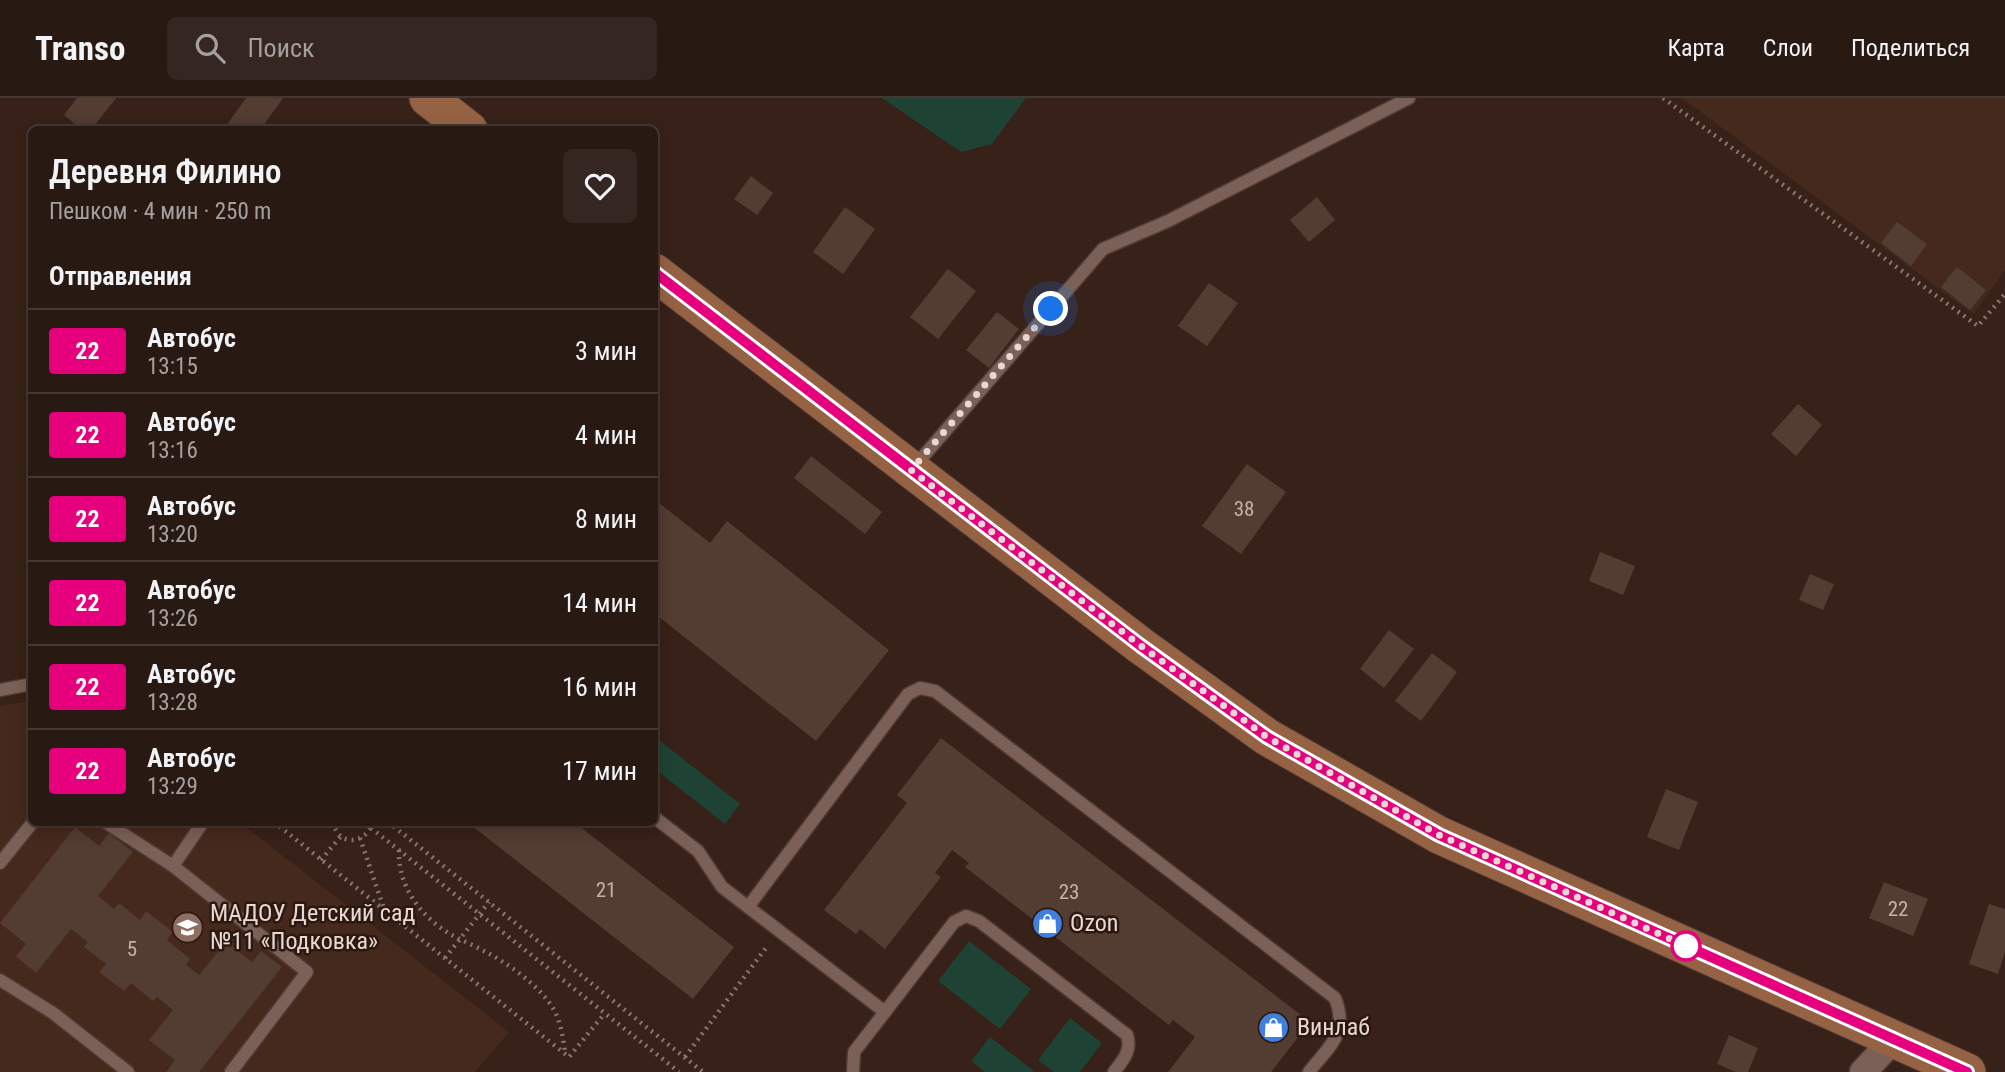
<!DOCTYPE html>
<html lang="ru">
<meta charset="utf-8">
<style>
body{margin:0;font-family:"Roboto Condensed",sans-serif;background:#352621;color:#f1f3f6;height:100vh;display:flex;flex-direction:column;font-size:26px;white-space:nowrap}
*{box-sizing:border-box;margin:0}
p{font-size:23px;color:#a5a0a0}
.icon{flex:none;width:38px;height:38px;fill:none;stroke:currentColor;stroke-width:2;stroke-linecap:round;stroke-linejoin:round}
.map{position:relative;flex:1;overflow:hidden}
.drawer{position:absolute;left:28px;top:28px;width:630px;height:700px;display:flex;flex-direction:column;background:#291913;border-radius:10px;box-shadow:0 4px 18px #0003,0 0 0 2px #453833}
.drawer>*{flex:none}
.badge{padding:0 14px;border-radius:5px;font-size:24px;line-height:46px}
.you{position:absolute;width:35px;height:35px;margin:-18px;border:5px solid #fff;border-radius:50%;background:#1a73e8;box-shadow:0 0 0 10px #1a73e833}
.map>.badge{position:absolute;translate:-50% -50%;box-shadow:0 0 0 4px #fff}
h2{padding:0 21px;font-size:26px;line-height:63px}
.round{display:grid;place-items:center;flex:none;width:74px;height:74px;border-radius:10px;background:#352621}
.head{display:flex;align-items:center;justify-content:space-between;height:119px;padding:0 21px}
h1{font-size:33px;font-weight:600;line-height:52px}
ul{padding:0;list-style:none}
li{display:flex;align-items:center;gap:21px;height:84px;padding:0 21px;border-top:2px solid #453833}
li div{flex:1}
li b{display:block;font-size:26px}
li em{font-style:normal}
li .badge{min-width:77px;font-weight:700;text-align:center}
header{display:flex;align-items:center;gap:42px;box-sizing:border-box;height:98px;padding:0 35px;background:#291913;border-bottom:2px solid #453833}
header strong{font-size:33px}
nav{display:flex;gap:38px;margin-inline-start:auto;font-size:24px}
.search{width:490px;height:63px;background:#352621;display:flex;align-items:center;gap:18px;box-sizing:border-box;padding:0 24px;border-radius:10px;color:#a5a0a0;font-size:26px}
.map>svg:first-child{display:block}
</style>
<header>
<strong>Transo</strong>
<div class="search"><svg class="icon" aria-label="search" viewBox="0 0 24 24"><circle cx="10" cy="10" r="6"/><path d="M15 15l6 6"/></svg>Поиск</div>
<nav><a>Карта</a><a>Слои</a><a>Поделиться</a></nav>
</header>
<div class="map">
<svg width="2005" height="974" viewBox="0 0 2005 974">
<rect width="100%" height="100%" fill="#372119"/>
<g fill="#45291d">
<polygon points="1682,0 2005,0 2005,172 1973,216"/>
<polygon points="31,603 32,724 241,725 509,934 475,974 0,974 0,608"/>
</g>
<g fill="#1e4334">
<polygon points="882,0 1026,0 992,46 961,54"/>
<polygon points="659,642 740,706 725,726 655,671 655,647"/>
<polygon points="969,843 1031,891 1000,931 938,883"/>
<polygon points="1070,920 1102,945 1080,974 1054,974 1038,962"/>
<polygon points="990,939 1035,974 985,974 971,963"/>
</g>
<g fill="#533c31">
<polygon points="77,0 116,0 91,32 82,32 64,17"/>
<polygon points="246,0 283,0 260,32 223,32"/>
<polygon points="751,78 773,95 757,117 734,101"/>
<polygon points="1317,99 1335,122 1309,144 1290,122"/>
<polygon points="845,109 875,131 843,176 813,154"/>
<polygon points="1897,124 1927,146 1911,168 1881,145"/>
<polygon points="1957,169 1986,192 1970,212 1941,189"/>
<polygon points="948,171 976,193 938,241 910,219"/>
<polygon points="1209,185 1238,205 1207,248 1178,228"/>
<polygon points="997,214 1019,231 989,270 966,252"/>
<polygon points="1798,306 1822,327 1796,358 1771,336"/>
<polygon points="811,358 882,414 865,436 794,380"/>
<polygon points="1247,366 1286,394 1241,456 1202,428"/>
<polygon points="654,401 710,445 727,423 889,552 816,643 654,515"/>
<polygon points="1600,454 1635,468 1623,497 1589,483"/>
<polygon points="1810,476 1834,486 1823,512 1799,502"/>
<polygon points="1389,532 1414,551 1384,590 1360,571"/>
<polygon points="1432,555 1457,574 1421,623 1395,603"/>
<polygon points="941,640 1310,924 1271,974 1168,974 1195,939 1173,922 1169,927 965,769 969,765 952,752 935,775 941,779 885,851 860,831 856,836 824,812 907,705 897,697"/>
<polygon points="1666,691 1698,704 1679,752 1647,739"/>
<polygon points="467,724 574,724 734,849 693,901"/>
<polygon points="75,729 99,748 109,735 133,754 98,798 114,811 119,805 140,822 146,813 173,834 167,842 190,861 186,867 199,877 226,844 252,864 261,853 282,869 199,974 166,974 175,962 149,942 173,912 157,899 153,903 131,885 124,893 99,874 106,866 84,849 88,844 71,831 36,875 16,858 26,846 0,825"/>
<polygon points="1884,784 1928,801 1913,838 1869,820"/>
<polygon points="1989,806 2005,811 2005,854 1998,876 1969,866"/>
<polygon points="1729,937 1758,950 1748,974 1736,974 1717,966"/>
</g>
<g fill="none" stroke-linecap="round" stroke-linejoin="round">
<defs>
<g id="service">
<polyline points="914,369 1103,151 1168,123 1409,0"/>
<polyline points="0,592 32,586"/>
<polyline points="654,719 698,753 722,789 885,914 854,954 853,974"/>
<polyline points="105,724 173,768 307,874 231,974"/>
<polyline points="0,765 33,724"/>
<polyline points="173,768 203,724"/>
<path d="M748,809L908,596L920,590L935,593L1335,900C1349,936 1330,947 1309,974"/>
<polyline points="0,882 53,915 128,974"/>
<path d="M885,914L954,824L966,818L979,823L1127,937C1132,953 1123,962 1114,974"/>
</g>
<polyline id="minor" points="1863,974 1894,941"/>
<g id="secondary">
<polyline points="428,0 469,32"/>
<polyline points="654,174 1141,548 1267,639 1439,737 1967,974"/>
</g>
</defs>
<use href="#service" stroke="#4e3b36" stroke-width="15"/>
<use href="#minor" stroke="#4e3b36" stroke-width="29"/>
<use href="#secondary" stroke="#4e3b36" stroke-width="39"/>
<g stroke="#8a7670" stroke-width="4.5" stroke-dasharray="2 5" stroke-linecap="butt">
<polyline points="1663,0 1978,228 2005,196"/>
<polyline points="274,724 569,959 605,915"/>
<path d="M333,724C338,749 366,747 373,724"/>
<polyline points="388,724 703,974"/>
<polyline points="371,730 679,974"/>
<polyline points="360,740 384,811"/>
<path d="M399,752C398,784 415,811 441,830C454,840 470,845 484,853C508,865 541,889 554,912C561,925 563,940 565,954"/>
<polyline points="321,762 341,738"/>
<polyline points="445,860 489,804"/>
<polyline points="685,959 768,847"/>
</g>
<use href="#service" stroke="#7a6056" stroke-width="12"/>
<use href="#minor" stroke="#7a6056" stroke-width="26"/>
<use href="#secondary" stroke="#966244" stroke-width="37"/>
</g>
<g fill="none" stroke-linecap="round" stroke-linejoin="round">
<defs>
<polyline id="line" points="654,174 1141,548 1267,639 1439,737 1967,974"/>
</defs>
<use href="#line" stroke="#fff" stroke-width="16"/>
<use href="#line" stroke="#e6007e" stroke-width="10"/>
<polyline stroke="#e8d8d3" stroke-width="7" stroke-dasharray="0 12.6" points="1051,211 911,372 1141,548 1267,639 1439,737 1686,848"/>
</g>
<defs>
<symbol id="shop-disc" viewBox="-11 -11 22 22"><circle r="9.5" fill="#3f7fe0" stroke="#2d1810"/><path d="M-5-2.5h2.3a2.7 3.5 0 0 1 5.4 0H5L5.5 6h-11ZM-1.5-2.5h3a1.5 2.3 0 0 0-3 0Z" fill="#fff"/></symbol>
<symbol id="school-disc" viewBox="-11 -11 22 22"><circle r="9.5" fill="#8d6e63" stroke="#2d1810"/><path d="M0-5L7-2L0 1L-7-2ZM-4 1L0 2.5L4 1V4Q0 6-4 4Z" fill="#fff"/></symbol>
</defs>
<g fill-rule="evenodd">
<use href="#shop-disc" x="1030" y="808" width="35" height="35"/>
<use href="#school-disc" x="170" y="812" width="35" height="35"/>
<use href="#shop-disc" x="1256" y="912" width="35" height="35"/>
</g>
<circle fill="#fff" stroke="#e6007e" stroke-width="3.5" cx="1686" cy="848" r="14"/>
<g text-anchor="middle" stroke-width="5" stroke-linejoin="round" paint-order="stroke">
<g font-size="21" fill="#c3b1aa">
<text x="1244" y="418">38</text>
<text x="606" y="799">21</text>
<text x="1069" y="801">23</text>
<text x="1898" y="818">22</text>
<text x="132" y="858">5</text>
</g>
<g font-size="24" fill="#e8d8d3" stroke="#2d1810" text-anchor="start">
<text x="210" y="823">МАДОУ Детский сад<tspan x="210" dy="28">№11 «Подковка»</tspan></text>
<text x="1070" y="833">Ozon</text>
<text x="1297" y="937">Винлаб</text>
</g>
</g>
</svg>
<div class="you" style="left:1051px;top:211px"></div>
<section class="drawer">
<div class="head"><div><h1>Деревня Филино</h1><p>Пешком · 4 мин · 250 m</p></div><a class="round"><svg class="icon" aria-label="heart" viewBox="0 0 24 24"><path d="M12 20l-8-8c-3-5 5-10 8-4 3-6 11-1 8 4z"/></svg></a></div>
<h2>Отправления</h2>
<ul>
<li><span class="badge" style="background:#e6007e;color:#fff">22</span><div><b>Автобус</b><p>13:15</p></div><em>3 мин</em></li>
<li><span class="badge" style="background:#e6007e;color:#fff">22</span><div><b>Автобус</b><p>13:16</p></div><em>4 мин</em></li>
<li><span class="badge" style="background:#e6007e;color:#fff">22</span><div><b>Автобус</b><p>13:20</p></div><em>8 мин</em></li>
<li><span class="badge" style="background:#e6007e;color:#fff">22</span><div><b>Автобус</b><p>13:26</p></div><em>14 мин</em></li>
<li><span class="badge" style="background:#e6007e;color:#fff">22</span><div><b>Автобус</b><p>13:28</p></div><em>16 мин</em></li>
<li><span class="badge" style="background:#e6007e;color:#fff">22</span><div><b>Автобус</b><p>13:29</p></div><em>17 мин</em></li>
</ul>
</section>
</div>
